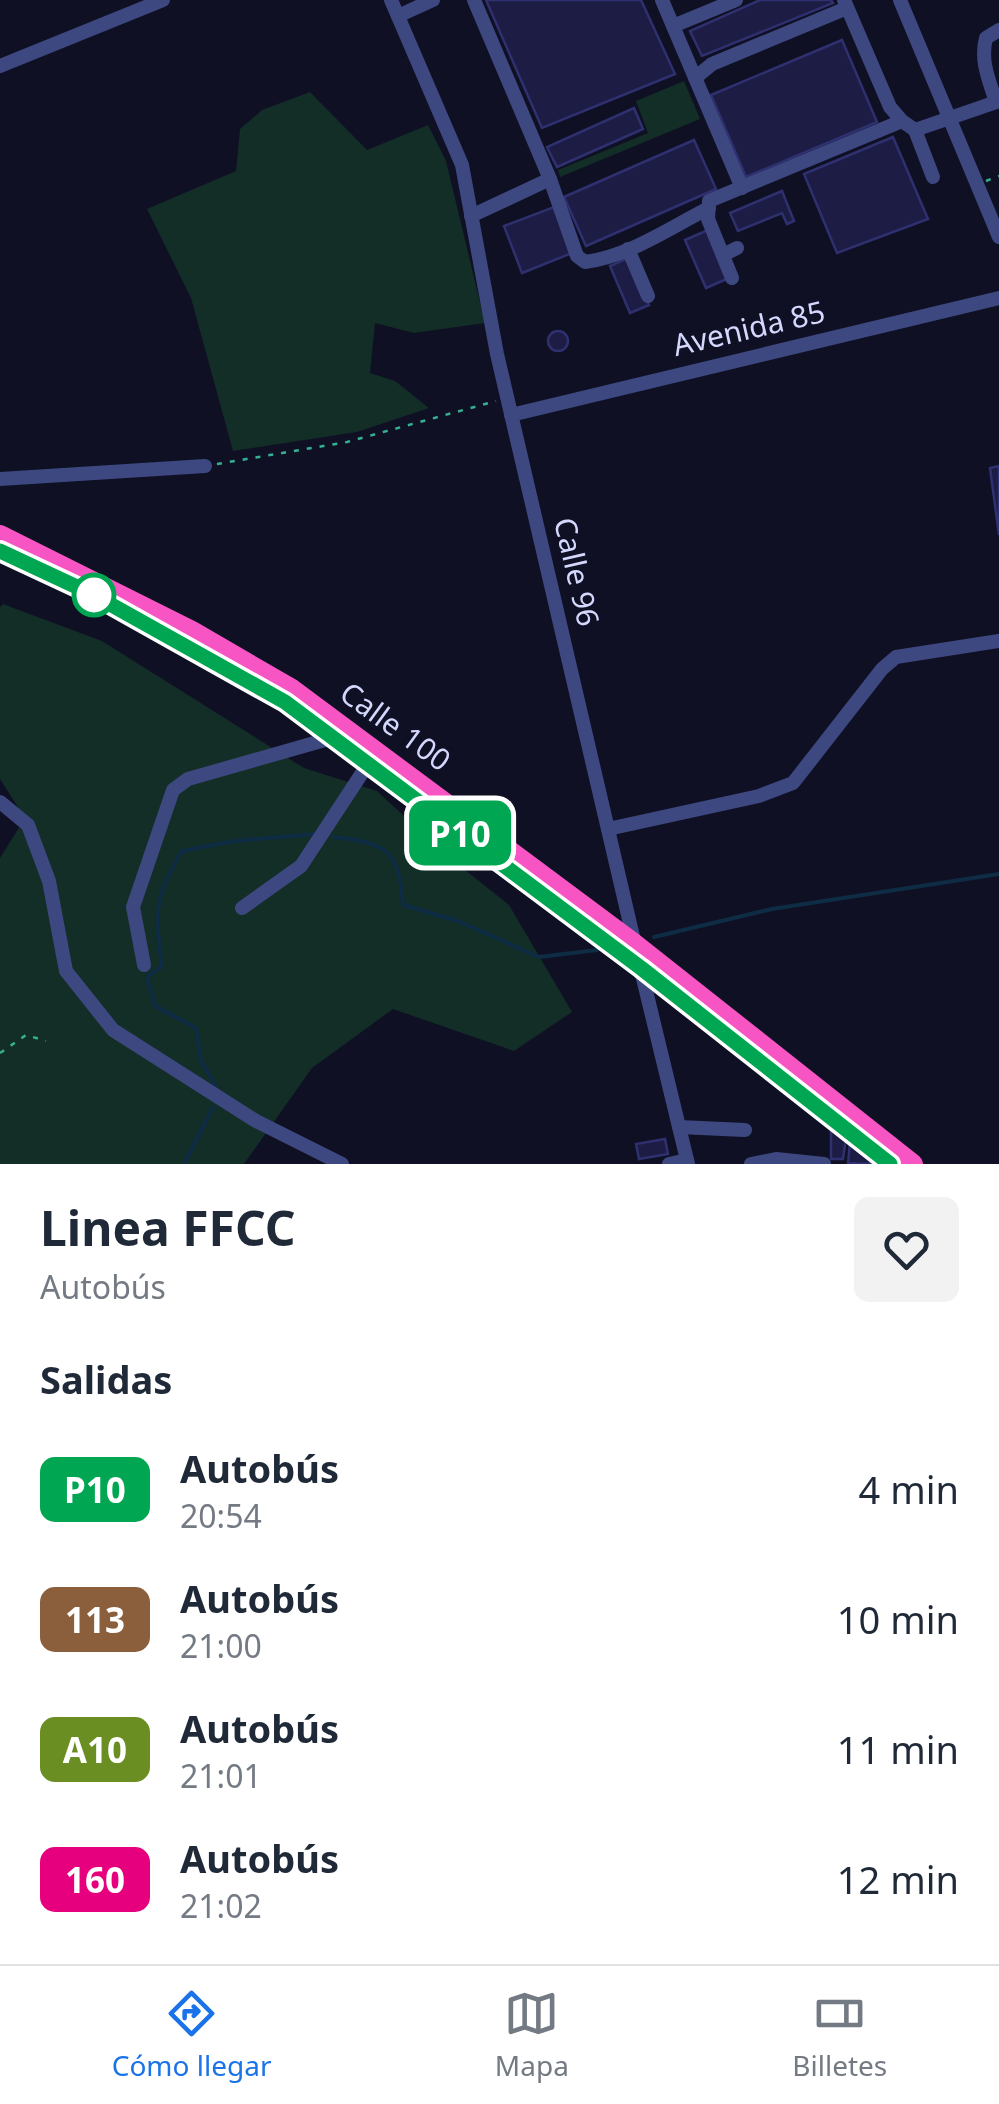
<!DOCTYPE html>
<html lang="es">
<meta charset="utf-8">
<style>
body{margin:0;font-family:"Noto Sans",sans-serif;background:#f2f2f3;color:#1f2937;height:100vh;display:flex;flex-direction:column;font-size:38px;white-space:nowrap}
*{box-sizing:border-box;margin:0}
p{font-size:32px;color:#747a83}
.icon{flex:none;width:55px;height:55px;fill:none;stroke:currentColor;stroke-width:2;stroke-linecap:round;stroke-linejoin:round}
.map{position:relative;height:1164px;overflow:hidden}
.drawer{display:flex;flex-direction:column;background:#fff;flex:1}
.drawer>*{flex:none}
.badge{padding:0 20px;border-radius:15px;font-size:35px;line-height:65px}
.map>.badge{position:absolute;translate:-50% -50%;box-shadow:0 0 0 5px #fff}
h2{padding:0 40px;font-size:38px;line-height:90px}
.round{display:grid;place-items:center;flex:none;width:105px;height:105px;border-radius:15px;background:#f2f2f3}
.summary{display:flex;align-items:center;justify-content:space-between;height:170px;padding:0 40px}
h1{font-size:48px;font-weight:700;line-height:75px}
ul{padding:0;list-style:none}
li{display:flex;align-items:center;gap:30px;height:130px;padding:0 40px}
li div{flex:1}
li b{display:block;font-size:38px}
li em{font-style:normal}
li .badge{min-width:110px;font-weight:700;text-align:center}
.dock{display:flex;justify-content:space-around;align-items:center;height:140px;border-top:2px solid #e0e1e3;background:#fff;font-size:28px;color:#747a83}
.dock a{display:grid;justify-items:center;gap:5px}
.dock .on{color:#1a73e8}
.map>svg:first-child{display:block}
</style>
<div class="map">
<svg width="999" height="1164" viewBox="0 0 999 1164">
<rect width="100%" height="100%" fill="#0f1024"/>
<g fill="#132d27">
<polygon points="684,81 700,119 560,177 558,170 648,133 636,101"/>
<polygon points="310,92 367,150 428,125 446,161 485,323 414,333 375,323 370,373 395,381 429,408 357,432 233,451 191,298 147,209 236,171 240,129 262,110"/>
<polygon points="3,604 102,641 304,768 377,791 444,853 509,905 572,1012 514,1051 393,1009 312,1068 244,1164 0,1164 0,858 25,818 0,779 0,607"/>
</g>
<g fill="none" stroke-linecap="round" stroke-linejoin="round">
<g stroke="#0e2c44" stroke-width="4">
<path d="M334,837C387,843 399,850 403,905L458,921L539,957L597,950"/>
<polyline points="654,937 772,909 999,874"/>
<path d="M218,1090L201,1061L196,1028L155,1006L147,977L162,966C155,913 153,898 182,851L234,841L314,834"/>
<polyline points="184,1164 213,1107"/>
</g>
</g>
<g fill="#1c1c44" stroke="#2f306f" stroke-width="2.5">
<polygon points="486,0 641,0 675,74 542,128"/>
<polygon points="760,0 831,0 833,3 702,56 690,31"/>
<polygon points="842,40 877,122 746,177 711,95"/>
<polygon points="634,108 643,129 557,167 547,147"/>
<polygon points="893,137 928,219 837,253 804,174"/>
<polygon points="694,140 716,189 586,246 564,197"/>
<polygon points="782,191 794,221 787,224 782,213 738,231 730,213"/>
<polygon points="554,207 572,253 522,273 504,226"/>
<polygon points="708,230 729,278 706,288 685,240"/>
<polygon points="628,258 649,305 630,313 610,266"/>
<circle cx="558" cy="341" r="10"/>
<polygon points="999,466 999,535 990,468"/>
<polygon points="831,1130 846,1138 843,1159 831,1159"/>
<polygon points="665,1139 668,1154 639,1159 636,1144"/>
<polygon points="850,1142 871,1157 870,1164 848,1163"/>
</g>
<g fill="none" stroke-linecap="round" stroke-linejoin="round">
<g stroke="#34b190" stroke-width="2.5" stroke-dasharray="5 8" stroke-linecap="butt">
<polyline points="986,181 999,176"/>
<polyline points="217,464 347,442 496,401"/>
<polyline points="0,1053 26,1035 46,1041"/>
</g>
<g stroke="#3d4880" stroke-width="14">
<polyline points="391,0 462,165 497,354 635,945"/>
<path d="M474,0L550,179L577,256L585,262C628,257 671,227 709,208"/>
<polyline points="662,0 673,26 736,0"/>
<polyline points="844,0 890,107 902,121 915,130 999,101"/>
<polyline points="900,0 999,237"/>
<polyline points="398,16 433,0"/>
<polyline points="673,26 742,188"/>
<polyline points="0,66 163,0"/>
<polyline points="695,78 712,64 847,8"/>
<path d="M996,102C989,80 980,61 986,38L999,30"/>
<polyline points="915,130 933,177"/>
<polyline points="471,216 550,179"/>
<polyline points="628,249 648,296"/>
<polyline points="723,255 737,248"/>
<polyline points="732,278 708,219 709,201 902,121"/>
<polyline points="511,415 999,298"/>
<polyline points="0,479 205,466"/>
<polyline points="0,802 28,825 49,881 66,971 113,1030 256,1121 342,1164"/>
<polyline points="608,829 759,796 793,783 882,669 896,657 999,641"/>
<polyline points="242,908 301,866 368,764"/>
<polyline points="144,965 133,907 173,790 188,779 332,738"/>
<polyline points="640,966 688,1164"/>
<polyline points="679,1127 745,1130"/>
<polyline points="669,1164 687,1160"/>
<polyline points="751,1164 776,1159 824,1164"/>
</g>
<g stroke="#f755c3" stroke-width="20">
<polyline points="0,535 192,631 292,689 635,944 913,1164"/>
<polyline points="0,551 70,584"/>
<polyline points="110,604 285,702 641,968 890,1164"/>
</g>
</g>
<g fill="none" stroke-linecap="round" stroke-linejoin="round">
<defs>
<polyline id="line" points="0,551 92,594 285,702 641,968 890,1164"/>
</defs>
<use href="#line" stroke="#fff" stroke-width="22"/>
<use href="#line" stroke="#00a651" stroke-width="15"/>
</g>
<circle fill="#fff" stroke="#00a651" stroke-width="5" cx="94" cy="595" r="20"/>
<g text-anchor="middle" stroke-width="9" stroke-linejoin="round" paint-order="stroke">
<g font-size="30" fill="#d4d8fd" stroke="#0f1024">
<text transform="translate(749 329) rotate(-13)" y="10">Avenida 85</text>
<text transform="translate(576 572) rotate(77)" y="10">Calle 96</text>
<text transform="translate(395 727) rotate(36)" y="10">Calle 100</text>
</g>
</g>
</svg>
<b class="badge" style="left:460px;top:833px;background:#00a651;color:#fff">P10</b>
</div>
<section class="drawer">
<div class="summary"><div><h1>Linea FFCC</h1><p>Autobús</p></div><a class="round"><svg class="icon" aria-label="heart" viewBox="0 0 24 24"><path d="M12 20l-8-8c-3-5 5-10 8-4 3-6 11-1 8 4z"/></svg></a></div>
<h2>Salidas</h2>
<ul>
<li><span class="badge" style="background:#00a651;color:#fff">P10</span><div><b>Autobús</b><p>20:54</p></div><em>4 min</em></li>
<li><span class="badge" style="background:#8b5e3c;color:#fff">113</span><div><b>Autobús</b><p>21:00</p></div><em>10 min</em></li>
<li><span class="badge" style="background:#6b8e23;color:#fff">A10</span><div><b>Autobús</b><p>21:01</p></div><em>11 min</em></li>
<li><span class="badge" style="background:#e6007e;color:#fff">160</span><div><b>Autobús</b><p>21:02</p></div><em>12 min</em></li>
</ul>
</section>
<nav class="dock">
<a class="on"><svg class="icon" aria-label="directions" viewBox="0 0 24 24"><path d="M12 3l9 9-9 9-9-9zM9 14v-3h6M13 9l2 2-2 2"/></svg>Cómo llegar</a>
<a><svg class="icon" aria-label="map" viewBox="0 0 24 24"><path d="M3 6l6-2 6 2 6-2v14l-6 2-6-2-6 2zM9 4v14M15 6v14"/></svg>Mapa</a>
<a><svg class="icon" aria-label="tickets" viewBox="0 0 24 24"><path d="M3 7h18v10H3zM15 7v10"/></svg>Billetes</a>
</nav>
